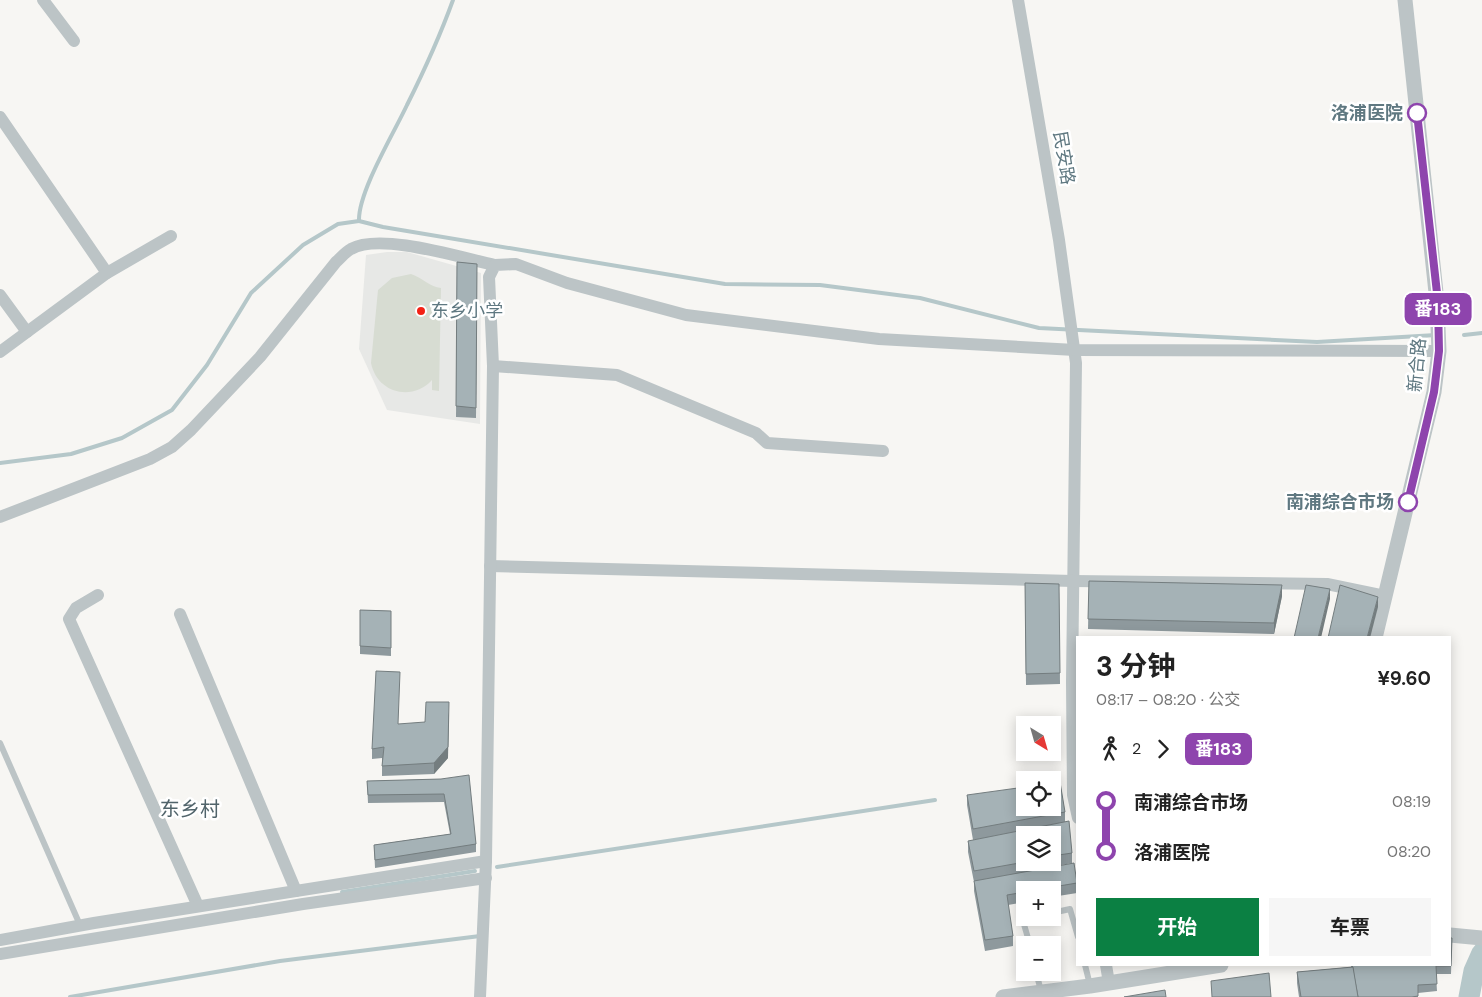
<!DOCTYPE html>
<html lang="zh">
<meta charset="utf-8">
<style>
body{margin:0;font-family:"DM Sans","Noto Sans SC",sans-serif;background:#f6f6f6;color:#222;height:100vh;display:flex;flex-direction:column;font-size:19px;white-space:nowrap}
*{box-sizing:border-box;margin:0}
p{font-size:16px;color:#767676}
.icon{flex:none;width:28px;height:28px;fill:none;stroke:currentColor;stroke-width:2;stroke-linecap:round;stroke-linejoin:round}
.map{position:relative;flex:1;overflow:hidden}
.drawer{position:absolute;left:1076px;top:636px;width:375px;height:330px;display:flex;flex-direction:column;background:#fff;border-radius:0px;box-shadow:0 2px 12px #0003}
.drawer>*{flex:none}
.badge{padding:0 10px;border-radius:8px;font-size:18px;line-height:32px}
.needle{width:32px;rotate:143deg}
.controls{position:absolute;left:1016px;top:716px;display:grid;gap:10px}
.controls a{display:grid;place-items:center;width:45px;height:45px;border-radius:0px;background:#fff;box-shadow:0 2px 12px #0003;font-size:25px}
.map>.badge{position:absolute;translate:-50% -50%;box-shadow:0 0 0 2px #fff}
.legs{display:flex;align-items:center;gap:8px;height:55px;padding:0 20px;font-size:16px}
.legs p{margin-inline-start:auto}
.head{display:flex;align-items:center;justify-content:space-between;height:85px;padding:0 20px}
h1{font-size:28px;font-weight:700;line-height:38px}
.action{display:flex;gap:10px;margin-top:auto;padding:10px 20px}
.action a{flex:1;height:58px;border-radius:0px;background:#0b8043;color:#fff;font-size:20px;font-weight:700;line-height:58px;text-align:center}
.action a+a{background:#f6f6f6;color:#222}
ul{padding:0 20px;list-style:none}
li{display:flex;align-items:center;gap:18px;height:50px;font-size:19px}
li i{display:grid;place-items:center;width:8px;height:100%;margin:0 6px;background:currentColor}
li i::after{content:'';width:12px;height:12px;margin:-6px;border:4px solid;border-radius:50%;background:#fff}
li p{margin-inline-start:auto}
li:first-child i{background:linear-gradient(#0000 50%,currentColor 0)}
li:last-child i{background:linear-gradient(currentColor 50%,#0000 0)}
.map>svg:first-child{display:block}
</style>
<div class="map">
<svg width="1482" height="997" viewBox="0 0 1482 997">
<rect width="100%" height="100%" fill="#f7f6f3"/>
<polygon fill="#e7e8e6" points="387,252 407,252 481,273 480,424 387,410 359,349 366,255"/>
<path fill="#d7dcd2" d="M411,274C423,278 430,287 441,288L439,391L432,390V380C412,402 377,393 371,363L378,290L392,278Z"/>
<g fill="none" stroke-linecap="round" stroke-linejoin="round">
<g stroke="#b5c7c9" stroke-width="4">
<polyline points="359,221 383,227 725,284 820,285 920,298 1039,328 1317,342 1436,335"/>
<polyline points="1464,335 1482,333"/>
<path d="M0,463L71,454L122,438L172,410L207,365L251,293L303,245L338,224L359,221C358,192 394,133 407,105C424,71 440,36 453,0"/>
<polyline points="497,867 935,800"/>
<polyline points="342,892 475,871"/>
<polyline points="70,997 280,961 480,936"/>
</g>
<polyline stroke="#b5c7c9" stroke-width="21" points="1469,997 1474,971 1482,953"/>
<g stroke="#bcc4c6" stroke-width="6">
<polyline points="0,743 80,925"/>
<polyline points="1052,913 1070,909 1078,937"/>
<polyline points="1030,945 1023,921 1036,918"/>
<polyline points="1085,965 1090,985"/>
<polyline points="1036,972 1041,991"/>
</g>
<g stroke="#bcc4c6" stroke-width="12">
<polyline points="43,0 74,41"/>
<polyline points="1018,0 1059,240 1076,363 1072,682 1073,795 1078,818"/>
<polyline points="0,117 107,273"/>
<polyline points="0,295 27,332 107,273 171,236"/>
<polyline points="0,352 27,332"/>
<polyline points="493,366 617,375 756,433 767,443 883,451"/>
<path d="M0,517L150,459L172,447L191,430L260,357L336,262C341,258 345,252 351,249C380,232 462,258 495,265"/>
<polyline points="490,566 1073,581 1327,584 1385,596"/>
<polyline points="98,595 76,608 69,619 198,906"/>
<polyline points="180,614 296,891"/>
<polyline points="0,940 94,923 486,861"/>
<polyline points="0,954 303,904 486,878"/>
<polyline points="1106,965 1109,983"/>
<polyline points="480,997 486,861 493,366 489,277 495,265 516,264 567,283 686,315 879,339 1075,350 1439,351"/>
</g>
<g stroke="#bcc4c6" stroke-width="15">
<polyline points="1375,638 1434,392 1439,351 1437,302 1405,0"/>
<polyline points="1450,935 1482,938"/>
<polyline points="1003,997 1090,986 1221,965"/>
</g>
</g>
<g fill="#8e999d" fill-rule="evenodd">
<polygon points="457,262 477,264 476,418 456,417"/>
<polygon points="1089,581 1282,596 1274,634 1088,629"/>
<polygon points="1025,583 1059,584 1060,684 1026,685"/>
<polygon points="360,610 391,611 391,656 360,654"/>
<polygon points="398,724 448,758 434,774 382,776 382,758 372,759 372,749"/>
<polygon points="441,779 476,844 476,852 375,868 374,845 450,834 444,802 368,803 367,781"/>
<path d="M967,795L1065,812V821L1072,853V863L1040,869L1077,883V893L1052,897V890H1025V902L1008,905L1013,936V946L985,951L974,891V882L968,852V841L1007,834L973,840L967,805ZM1025,835H1052V862H1025Z"/>
<polygon points="1452,938 1451,974 1436,974 1437,991 1418,993 1418,997 1299,997 1297,983 1297,972 1351,967 1351,965 1450,965"/>
</g>
<g fill="#747d7f">
<polygon points="1282,585 1282,596 1274,634 1274,623"/>
<polygon points="1330,589 1330,599 1321,638 1318,638"/>
<polygon points="1378,597 1378,607 1370,638 1367,638"/>
<polygon points="449,712 448,758 434,774 434,763"/>
</g>
<g fill="#a5b2b6" stroke="#747d7f">
<polygon points="457,262 477,264 476,408 456,406"/>
<polygon points="1089,581 1282,585 1274,623 1088,619"/>
<polygon points="1025,583 1059,584 1060,673 1026,674"/>
<polygon points="1306,585 1330,589 1318,638 1294,638"/>
<polygon points="1340,585 1378,597 1367,638 1328,638"/>
<polygon points="360,610 391,611 391,648 360,646"/>
<polygon points="376,671 400,672 398,724 425,722 426,702 449,702 448,747 434,763 382,766 384,747 372,749"/>
<polygon points="469,775 476,844 375,860 374,845 451,834 444,794 368,795 367,781 441,779"/>
<polygon points="1060,782 1065,812 973,829 967,795 1025,787 1025,808 1052,808 1052,783"/>
<polygon points="1069,821 1072,853 1052,856 1052,835 1025,835 1025,862 974,871 968,841"/>
<polygon points="1074,863 1077,883 1035,890 1025,890 1025,892 1007,895 1013,936 985,940 974,881"/>
<polygon points="1450,938 1452,938 1451,966 1436,966 1437,984 1418,985 1418,996 1412,997 1358,997 1352,965 1450,965"/>
<polygon points="1353,967 1358,997 1301,997 1297,972"/>
<polygon points="1269,973 1271,997 1212,997 1211,981"/>
<polygon points="1165,990 1166,997 1124,997"/>
</g>
<g fill="none" stroke-linecap="round" stroke-linejoin="round">
<defs>
<polyline id="line-1" points="1408,502 1434,392 1439,351 1438,302 1417,113"/>
</defs>
<use href="#line-1" stroke="#fff" stroke-width="11"/>
<use href="#line-1" stroke="#8e44ad" stroke-width="8"/>
</g>
<g fill="#fff" stroke="#8e44ad" stroke-width="2.5">
<circle cx="1417" cy="113" r="9"/>
<circle cx="1408" cy="502" r="9"/>
</g>
<circle fill="#f32216" stroke="#fff" stroke-width="2" cx="421" cy="311" r="5"/>
<g text-anchor="middle" stroke-width="5" stroke-linejoin="round" paint-order="stroke">
<g font-size="18" font-weight="bold" fill="#5f7881" stroke="#fff" text-anchor="end">
<text x="1403" y="119">洛浦医院</text>
<text x="1394" y="508">南浦综合市场</text>
</g>
<g font-size="18" fill="#5f7881" stroke="#fff">
<text transform="translate(1064 158) rotate(81)" y="6">民安路</text>
<text transform="translate(1417 365) rotate(-85)" y="6">新合路</text>
</g>
<g font-size="18" fill="#5f7881" stroke="#fff" text-anchor="start">
<text x="431" y="317">东乡小学</text>
</g>
<g font-size="20" fill="#51646b" stroke="#fff">
<text x="190" y="816">东乡村</text>
</g>
</g>
</svg>
<div class="controls">
<a><svg class="needle" viewBox="-14 -14 28 28"><path d="M0-13l5 13h-10z" fill="#e53935"/><path d="M0 13l5-13h-10z" fill="#767676"/></svg></a>
<a><svg class="icon" aria-label="locate" viewBox="0 0 24 24"><circle cx="12" cy="12" r="6"/><path d="M12 2v4M12 18v4M2 12h4M18 12h4"/></svg></a>
<a><svg class="icon" aria-label="layers" viewBox="0 0 24 24"><path d="M12 4l9 5-9 5-9-5zM3 14l9 5 9-5"/></svg></a>
<a>+</a>
<a>−</a>
</div>
<b class="badge" style="left:1438px;top:309px;background:#8e44ad;color:#fff">番183</b>
<section class="drawer">
<div class="head"><div><h1>3 分钟</h1><p>08:17 – 08:20 · 公交</p></div><b>¥9.60</b></div>
<div class="legs"><svg class="icon" aria-label="walk" viewBox="0 0 24 24"><circle cx="13" cy="4" r="2"/><path d="M13 8l-2 6 4 7M11 14l-3 7M7 12l3-4h3l4 4"/></svg>2<svg class="icon" aria-label="forward" viewBox="0 0 24 24"><path d="M9 5l7 7-7 7"/></svg><b class="badge" style="background:#8e44ad;color:#fff">番183</b></div>
<ul>
<li><i style="color:#8e44ad"></i><b>南浦综合市场</b><p>08:19</p></li>
<li><i style="color:#8e44ad"></i><b>洛浦医院</b><p>08:20</p></li>
</ul>
<div class="action"><a>开始</a><a>车票</a></div>
</section>
</div>
